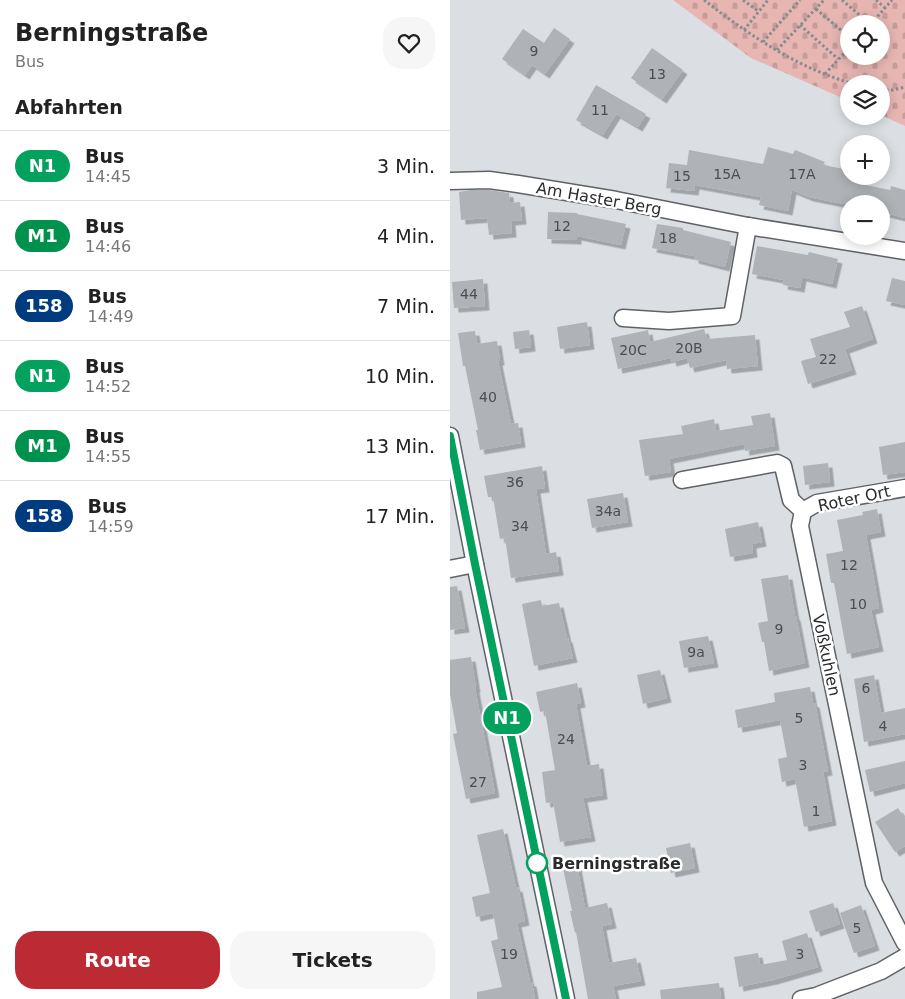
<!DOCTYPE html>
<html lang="de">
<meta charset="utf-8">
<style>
body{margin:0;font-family:"DejaVu Sans",sans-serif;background:#f6f6f6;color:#222;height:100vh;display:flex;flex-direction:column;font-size:19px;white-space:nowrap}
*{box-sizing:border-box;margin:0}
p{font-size:16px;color:#767676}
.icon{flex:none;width:28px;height:28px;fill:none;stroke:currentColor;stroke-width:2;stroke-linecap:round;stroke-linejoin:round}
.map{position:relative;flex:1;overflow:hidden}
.panel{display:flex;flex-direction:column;background:#fff;width:450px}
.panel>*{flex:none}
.badge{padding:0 10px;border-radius:16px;font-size:18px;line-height:32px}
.buttons{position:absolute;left:390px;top:15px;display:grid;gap:10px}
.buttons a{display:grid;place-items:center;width:50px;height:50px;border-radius:50%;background:#fff;box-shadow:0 2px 12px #0003;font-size:25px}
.map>.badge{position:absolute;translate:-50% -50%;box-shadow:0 0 0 2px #fff}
h2{padding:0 15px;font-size:19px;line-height:45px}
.round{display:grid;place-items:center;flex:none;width:52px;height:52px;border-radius:20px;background:#f6f6f6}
.summary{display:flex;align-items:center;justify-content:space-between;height:85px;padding:0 15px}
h1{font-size:24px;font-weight:600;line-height:38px}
.button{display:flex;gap:10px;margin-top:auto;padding:10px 15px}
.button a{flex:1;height:58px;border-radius:20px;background:#bc2b33;color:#fff;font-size:20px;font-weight:600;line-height:58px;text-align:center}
.button a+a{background:#f6f6f6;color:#222}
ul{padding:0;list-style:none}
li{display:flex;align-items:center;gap:15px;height:70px;padding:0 15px;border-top:1px solid #e0e0e0}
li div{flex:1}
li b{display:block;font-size:19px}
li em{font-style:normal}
li .badge{min-width:55px;font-weight:700;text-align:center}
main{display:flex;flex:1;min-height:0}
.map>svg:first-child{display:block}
</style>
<main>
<section class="panel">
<div class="summary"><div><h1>Berningstraße</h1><p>Bus</p></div><a class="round"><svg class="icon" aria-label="heart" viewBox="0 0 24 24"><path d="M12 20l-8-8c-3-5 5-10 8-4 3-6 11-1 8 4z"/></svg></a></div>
<h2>Abfahrten</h2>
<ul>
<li><span class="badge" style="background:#03a15e;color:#fff">N1</span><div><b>Bus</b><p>14:45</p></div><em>3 Min.</em></li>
<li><span class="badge" style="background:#00924d;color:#fff">M1</span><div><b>Bus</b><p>14:46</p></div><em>4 Min.</em></li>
<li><span class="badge" style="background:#003b80;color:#fff">158</span><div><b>Bus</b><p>14:49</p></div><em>7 Min.</em></li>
<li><span class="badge" style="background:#03a15e;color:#fff">N1</span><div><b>Bus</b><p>14:52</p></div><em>10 Min.</em></li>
<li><span class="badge" style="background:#00924d;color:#fff">M1</span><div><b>Bus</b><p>14:55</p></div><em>13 Min.</em></li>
<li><span class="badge" style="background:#003b80;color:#fff">158</span><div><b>Bus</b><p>14:59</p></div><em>17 Min.</em></li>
</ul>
<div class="button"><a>Route</a><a>Tickets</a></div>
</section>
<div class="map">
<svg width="455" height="999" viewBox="0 0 455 999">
<defs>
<pattern id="cemetery-stones" width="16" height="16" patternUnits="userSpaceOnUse" patternTransform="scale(1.25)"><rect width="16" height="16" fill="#e7b6b3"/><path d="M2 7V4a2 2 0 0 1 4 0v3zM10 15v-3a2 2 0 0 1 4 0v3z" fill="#c69d9a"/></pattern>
<filter id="shadow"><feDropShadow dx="4.5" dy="4.5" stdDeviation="0" flood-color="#0004"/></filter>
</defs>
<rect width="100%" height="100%" fill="#dbdfe3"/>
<path fill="url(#cemetery-stones)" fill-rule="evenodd" d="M223,0H455V126L431,115V84H399V101L301,58ZM399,24H431V56H399Z"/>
<g fill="#afb2b7" filter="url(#shadow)">
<polygon points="104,28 120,39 95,74 82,65 75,75 52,59 73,29 94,43"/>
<polygon points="202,48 233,70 212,99 181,78"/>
<polygon points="146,85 196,114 188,127 166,114 153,135 126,120"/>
<polygon points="318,147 343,154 345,150 375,162 373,165 399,170 399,176 407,176 406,183 440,190 441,186 455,190 455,218 435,213 437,204 394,204 359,197 342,190 338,211 309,205 311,197 245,185 244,191 216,188 219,163 237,165 239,150 313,164"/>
<polygon points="21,190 38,190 59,193 60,203 70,202 72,220 61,221 62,233 39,235 37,218 11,220 9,192"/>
<polygon points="98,212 127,213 127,214 176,224 171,245 127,236 127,240 97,239"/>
<polygon points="207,224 233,228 233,230 281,242 275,267 244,259 244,256 202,248"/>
<polygon points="307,246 358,255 359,252 388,259 382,284 352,277 350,288 333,285 334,280 302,274"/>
<polygon points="442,278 455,281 455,305 436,301"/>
<polygon points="33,279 35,306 4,308 2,282"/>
<polygon points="412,306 423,339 395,349 402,370 358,384 351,361 366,357 360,339 400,327 394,312"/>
<polygon points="137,322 140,345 110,349 107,327"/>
<polygon points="254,329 257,339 305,335 308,366 277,369 276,360 240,368 237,358 222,362 221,358 168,369 161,338 198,330 200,342"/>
<polygon points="79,330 81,347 65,349 63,332"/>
<polygon points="25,331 27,344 47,341 50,361 48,361 61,424 68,423 71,443 30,450 26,430 28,430 15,366 13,366 8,333"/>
<polygon points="320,413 325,446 295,451 294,444 219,459 221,472 195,476 189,440 233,434 231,426 264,419 266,431 303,425 301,416"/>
<polygon points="455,442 455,472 433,475 429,447"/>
<polygon points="378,463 380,482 355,485 353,466"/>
<polygon points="92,466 95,488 86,489 96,554 106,552 109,571 61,578 55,538 50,539 43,497 38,497 34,476"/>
<polygon points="173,493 178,522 142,528 137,499"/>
<polygon points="427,509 431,532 416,535 429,608 421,610 429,647 397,654 384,583 381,583 376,554 393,551 387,520 413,515 412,512"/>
<polygon points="308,522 312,542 302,544 303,553 280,557 275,529"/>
<polygon points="338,575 345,616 346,616 355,663 319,671 314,642 312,642 308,623 318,621 311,579"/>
<polygon points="7,586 15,628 0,630 0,587"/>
<polygon points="91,600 92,606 109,603 117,638 118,638 123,658 84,666 72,604"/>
<polygon points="258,636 264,663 234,668 229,641"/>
<polygon points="21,657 26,688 25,688 45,793 16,799 3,734 7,733 0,694 0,660"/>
<polygon points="210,670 217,698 193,704 187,675"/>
<polygon points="424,675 431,713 455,708 455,734 414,742 404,679"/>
<polygon points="127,683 131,703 126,704 137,766 149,764 153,795 133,798 141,837 110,842 103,802 96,803 92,772 105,770 95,711 90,712 86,692"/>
<polygon points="360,687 363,703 365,703 378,771 373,772 382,821 354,827 345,779 332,782 328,759 337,757 330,720 288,728 285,710 325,702 324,693"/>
<polygon points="455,761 455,783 420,792 415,770"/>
<polygon points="448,808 455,819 455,846 445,852 425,822"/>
<polygon points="53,829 66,888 68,887 75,921 67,923 80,982 82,982 85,999 27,999 27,992 52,987 41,941 48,939 43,913 26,917 22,897 40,893 27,835"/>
<polygon points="240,843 245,868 221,873 216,848"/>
<polygon points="127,865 135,908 157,903 162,924 152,926 159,963 186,958 191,981 163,986 166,999 138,999 126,932 125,933 120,911 122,911 113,868"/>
<polygon points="383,903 390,924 366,932 359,911"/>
<polygon points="411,905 425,946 404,953 390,913"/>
<polygon points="357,933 368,967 323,980 289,987 284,957 308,953 310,965 337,960 332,941"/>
<polygon points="269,983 271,999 211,999 210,990"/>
</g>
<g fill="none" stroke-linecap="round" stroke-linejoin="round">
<defs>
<g id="street">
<polyline points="0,181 39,180 68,184 166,200 298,226 455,251"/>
<polyline points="173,318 219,321 282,316 298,226"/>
<polyline points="0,436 25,564 116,999"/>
<polyline points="232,480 327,463 333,466 341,500 353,511 350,526 424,883 455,943"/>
<polyline points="353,511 367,503 455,488"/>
<polyline points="0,569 25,564"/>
<polyline points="351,999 366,996 431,971 455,957"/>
</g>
</defs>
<use href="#street" stroke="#5f6266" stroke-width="19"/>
<g stroke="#888b8e" stroke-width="3" stroke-dasharray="2.5 2.5" stroke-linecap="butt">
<path d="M254,0C299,35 349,69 404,84"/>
<polyline points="293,0 308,11"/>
<polyline points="392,0 420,24"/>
<polyline points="426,0 435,8"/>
<polyline points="366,9 399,37"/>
<polyline points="421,24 442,0"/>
<polyline points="350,25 388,59"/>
<polyline points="294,30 318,0"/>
<polyline points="313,42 350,0"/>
<polyline points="327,50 374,0"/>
<polyline points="375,74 399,48"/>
<polyline points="431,90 443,90 455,87"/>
</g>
<use href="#street" stroke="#fff" stroke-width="16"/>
</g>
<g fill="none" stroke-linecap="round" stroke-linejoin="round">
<defs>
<polyline id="line" points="0,436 25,564 116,999"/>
</defs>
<use href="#line" stroke="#fff" stroke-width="11"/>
<use href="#line" stroke="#03a15e" stroke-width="8"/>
</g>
<circle fill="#fff" stroke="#03a15e" stroke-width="2.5" cx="87" cy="863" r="10"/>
<g text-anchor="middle" stroke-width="5" stroke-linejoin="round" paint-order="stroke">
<g font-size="14" fill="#4b4d50">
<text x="84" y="56">9</text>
<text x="207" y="79">13</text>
<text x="150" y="115">11</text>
<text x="277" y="179">15A</text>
<text x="352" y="179">17A</text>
<text x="232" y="181">15</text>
<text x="112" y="231">12</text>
<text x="218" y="243">18</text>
<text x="19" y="299">44</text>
<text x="239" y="353">20B</text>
<text x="183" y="355">20C</text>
<text x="378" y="364">22</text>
<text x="38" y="402">40</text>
<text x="65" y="487">36</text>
<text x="158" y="516">34a</text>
<text x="70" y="531">34</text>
<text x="399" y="570">12</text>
<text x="408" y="609">10</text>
<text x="329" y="634">9</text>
<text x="246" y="657">9a</text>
<text x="416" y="693">6</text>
<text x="349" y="723">5</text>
<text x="433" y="731">4</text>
<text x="116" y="744">24</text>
<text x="353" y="770">3</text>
<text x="28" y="787">27</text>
<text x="366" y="816">1</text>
<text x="407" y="933">5</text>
<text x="59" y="959">19</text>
<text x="350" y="959">3</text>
</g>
<g font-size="16" fill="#2a2b2d" stroke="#fff">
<text transform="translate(149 198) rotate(10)" y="6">Am Haster Berg</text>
<text transform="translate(404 498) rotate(-12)" y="6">Roter Ort</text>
<text transform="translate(377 655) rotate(78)" y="6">Voßkuhlen</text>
</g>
<g font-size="16" font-weight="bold" fill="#2a2b2d" stroke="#fff" text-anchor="start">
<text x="102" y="869">Berningstraße</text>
</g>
</g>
</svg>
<div class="buttons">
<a><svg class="icon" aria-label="locate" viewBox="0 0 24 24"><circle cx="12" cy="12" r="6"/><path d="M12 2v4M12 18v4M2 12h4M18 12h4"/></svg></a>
<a><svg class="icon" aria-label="layers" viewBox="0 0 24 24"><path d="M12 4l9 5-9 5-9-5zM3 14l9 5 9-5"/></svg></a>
<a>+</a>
<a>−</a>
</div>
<b class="badge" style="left:57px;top:718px;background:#03a15e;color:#fff">N1</b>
</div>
</main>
